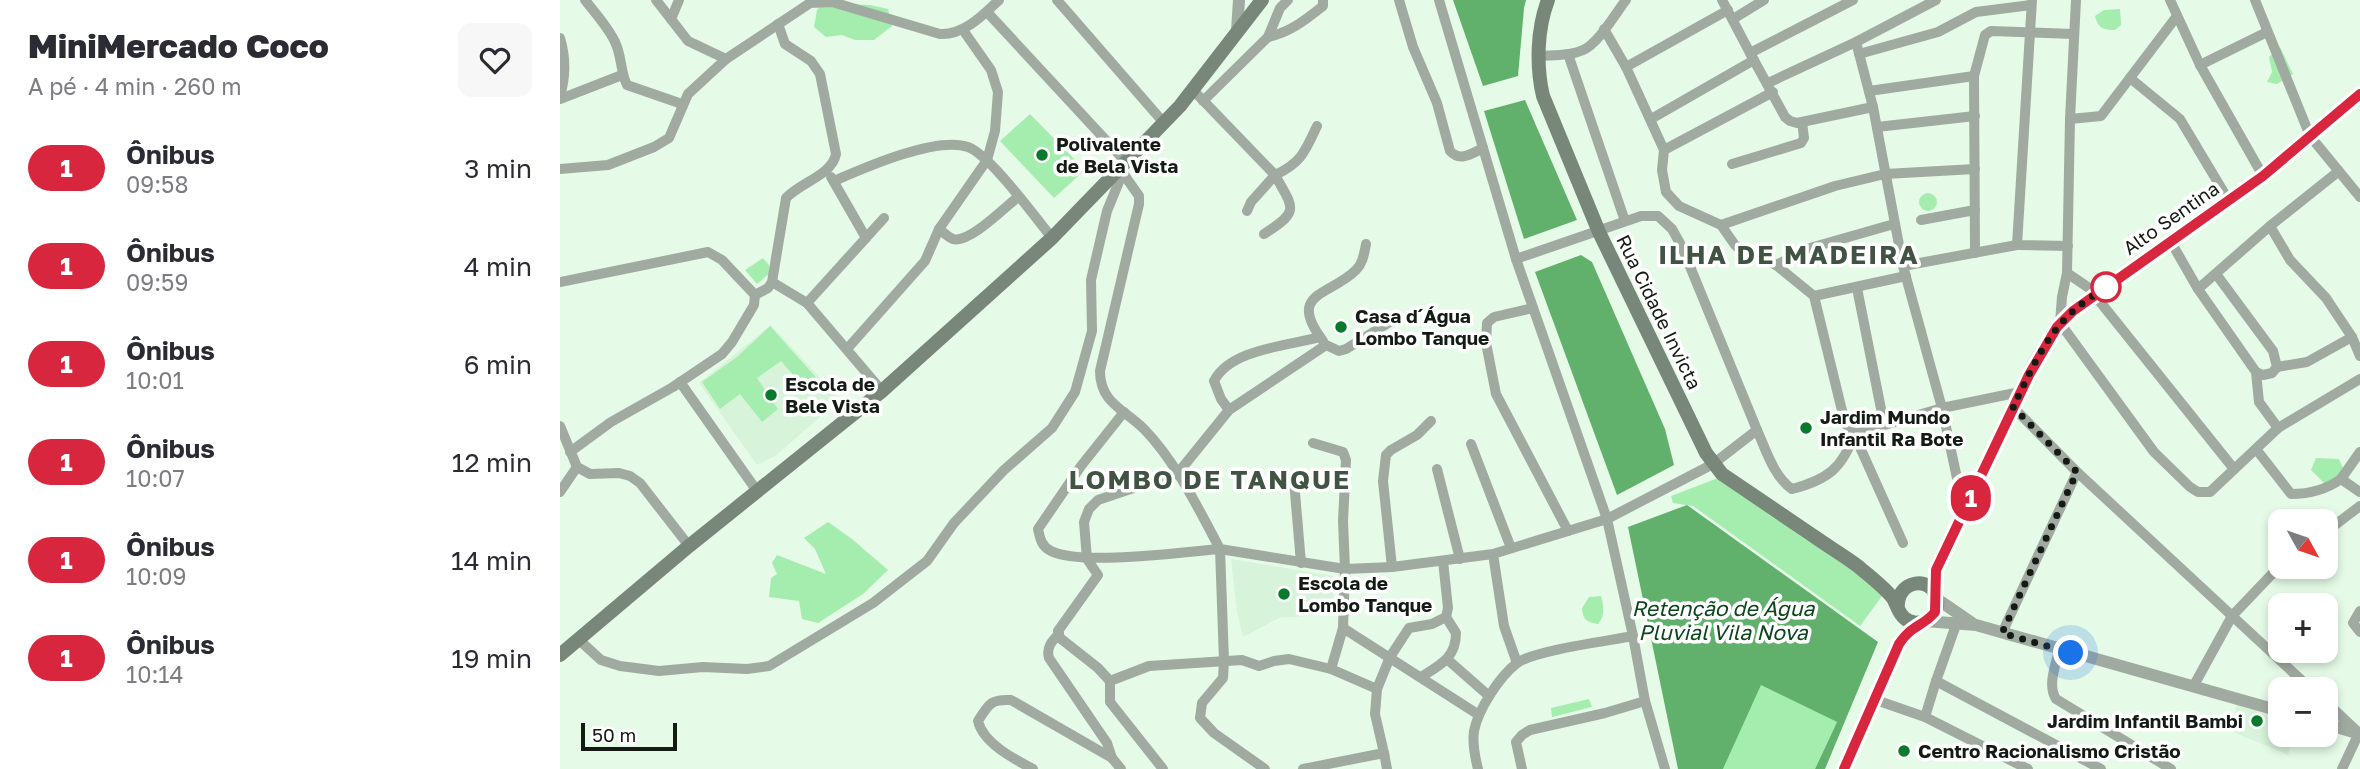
<!DOCTYPE html>
<html lang="pt">
<meta charset="utf-8">
<style>
body{margin:0;font-family:"Golos Text",sans-serif;background:#f7f7f7;color:#2b2b33;height:100vh;display:flex;flex-direction:column;font-size:26px;white-space:nowrap}
*{box-sizing:border-box;margin:0}
p{font-size:23px;color:#7c7c81}
.icon{flex:none;width:38px;height:38px;fill:none;stroke:currentColor;stroke-width:2;stroke-linecap:round;stroke-linejoin:round}
.map{position:relative;flex:1;overflow:hidden}
.details{display:flex;flex-direction:column;background:#fff;width:560px}
.details>*{flex:none}
.badge{padding:0 14px;border-radius:23px;font-size:24px;line-height:46px}
.needle{width:46px;rotate:130deg}
.buttons{position:absolute;left:1708px;top:509px;display:grid;gap:14px}
.buttons a{display:grid;place-items:center;width:70px;height:70px;border-radius:14px;background:#fff;box-shadow:0 4px 10px #0003;font-size:35px}
.scale{position:absolute;left:21px;bottom:18px;width:96px;box-sizing:border-box;padding-left:7px;border:4px solid #141b14;border-top:0;font-size:19px;line-height:24px;white-space:nowrap;color:#141b14;-webkit-text-stroke:5px #fff;paint-order:stroke}
.you{position:absolute;width:35px;height:35px;margin:-18px;border:5px solid #fff;border-radius:50%;background:#1a73e8;box-shadow:0 0 0 10px #1a73e833}
.map>.badge{position:absolute;translate:-50% -50%;box-shadow:0 0 0 4px #fff}
.round{display:grid;place-items:center;flex:none;width:74px;height:74px;border-radius:14px;background:#f7f7f7}
.summary{display:flex;align-items:center;justify-content:space-between;height:119px;padding:0 28px}
h1{font-size:33px;font-weight:800;line-height:52px}
ul{padding:0;list-style:none}
li{display:flex;align-items:center;gap:21px;height:98px;padding:0 28px}
li div{flex:1}
li b{display:block;font-size:26px}
li em{font-style:normal}
li .badge{min-width:77px;font-weight:700;text-align:center}
main{display:flex;flex:1;min-height:0}
.map>svg:first-child{display:block}
</style>
<main>
<section class="details">
<div class="summary"><div><h1>MiniMercado Coco</h1><p>A pé · 4 min · 260 m</p></div><a class="round"><svg class="icon" aria-label="heart" viewBox="0 0 24 24"><path d="M12 20l-8-8c-3-5 5-10 8-4 3-6 11-1 8 4z"/></svg></a></div>
<ul>
<li><span class="badge" style="background:#d7263d;color:#fff">1</span><div><b>Ônibus</b><p>09:58</p></div><em>3 min</em></li>
<li><span class="badge" style="background:#d7263d;color:#fff">1</span><div><b>Ônibus</b><p>09:59</p></div><em>4 min</em></li>
<li><span class="badge" style="background:#d7263d;color:#fff">1</span><div><b>Ônibus</b><p>10:01</p></div><em>6 min</em></li>
<li><span class="badge" style="background:#d7263d;color:#fff">1</span><div><b>Ônibus</b><p>10:07</p></div><em>12 min</em></li>
<li><span class="badge" style="background:#d7263d;color:#fff">1</span><div><b>Ônibus</b><p>10:09</p></div><em>14 min</em></li>
<li><span class="badge" style="background:#d7263d;color:#fff">1</span><div><b>Ônibus</b><p>10:14</p></div><em>19 min</em></li>
</ul>
</section>
<div class="map">
<svg width="1800" height="769" viewBox="0 0 1800 769">
<rect width="100%" height="100%" fill="#e5fbe7"/>
<g fill="#d7f3d9">
<polygon points="211,325 277,396 258,419 215,456 197,465 139,383"/>
<polygon points="671,559 773,576 774,614 719,618 683,637 677,612"/>
<polygon points="1678,700 1720,711 1720,735 1735,735 1728,755 1671,731"/>
</g>
<g fill="#a5edae">
<polygon points="263,3 310,5 328,9 332,26 314,40 295,40 282,35 266,37 254,27 257,10"/>
<path d="M1560,9L1561,25L1555,30C1543,30 1538,28 1535,16L1544,10Z"/>
<polygon points="1720,47 1733,74 1717,84 1707,82 1712,72 1709,57"/>
<polygon points="470,114 525,170 494,198 440,141"/>
<circle cx="1368" cy="202" r="9"/>
<polygon points="203,258 209,265 209,274 197,284 185,270"/>
<polygon points="210,326 261,383 248,392 221,361 197,378 218,409 202,422 180,394 160,409 142,382 177,357"/>
<polygon points="1756,458 1779,459 1783,468 1773,484 1764,483 1751,470"/>
<polygon points="1158,478 1325,592 1300,626 1133,506 1113,503 1111,496"/>
<polygon points="268,522 292,539 328,570 303,594 258,623 242,619 239,601 209,597 211,578 217,574 212,563 217,555 266,574 255,549 244,538"/>
<path d="M1041,596C1044,606 1045,616 1038,624C1026,622 1023,620 1022,608L1029,597Z"/>
<polygon points="1201,684 1277,722 1255,769 1163,769"/>
<polygon points="1029,699 1032,707 992,717 991,708"/>
</g>
<g fill="#61b16d">
<polygon points="893,0 966,0 964,8 958,76 923,86"/>
<polygon points="965,100 1017,220 964,239 924,111"/>
<polygon points="1021,255 1032,262 1105,429 1114,465 1057,495 975,272"/>
<polygon points="1127,505 1318,642 1265,769 1255,769 1277,722 1201,685 1163,769 1118,769 1068,527"/>
</g>
<g fill="none" stroke-linecap="round" stroke-linejoin="round">
<g stroke="#a1aaa1" stroke-width="10">
<path d="M25,0C35,13 48,27 55,42C62,56 60,71 67,85L122,104"/>
<polyline points="96,0 128,41 166,59"/>
<polyline points="497,0 604,123"/>
<path d="M839,0L853,47L877,103L890,151C900,162 911,154 923,148"/>
<polyline points="1162,0 1190,53 1293,0"/>
<polyline points="1472,0 1457,245 1508,246"/>
<polyline points="1516,0 1510,119 1507,273 1502,297 1500,323 1594,452 1630,487 1638,492 1650,492 1718,428 1699,402 1696,372 1638,289 1611,242"/>
<polyline points="1610,0 1640,65 1703,176"/>
<polyline points="1695,0 1750,136 1800,197"/>
<polyline points="427,12 566,162"/>
<polyline points="111,19 119,0"/>
<polyline points="1173,19 1204,0"/>
<polyline points="1044,29 1066,67 1104,150 1213,92"/>
<path d="M708,37C731,32 745,20 763,6V0"/>
<path d="M0,38C6,58 6,76 0,96"/>
<polyline points="1296,42 1313,107 1343,266 1457,245"/>
<polyline points="1190,53 1225,117 1230,121 1237,123 1313,107"/>
<polyline points="1008,54 1065,221"/>
<polyline points="1299,54 1378,32 1416,12 1471,5"/>
<path d="M979,56C994,55 1010,56 1023,50C1038,44 1055,14 1066,0"/>
<polyline points="1640,65 1707,32"/>
<polyline points="1066,67 1168,10"/>
<polyline points="1570,78 1620,119 1669,201"/>
<polyline points="1208,83 1296,42 1376,0"/>
<path d="M633,90L715,175C741,163 745,152 757,126"/>
<polyline points="1309,91 1414,76"/>
<polyline points="0,99 62,75"/>
<polyline points="643,101 708,37 720,8 728,0"/>
<polyline points="1091,119 1194,60"/>
<polyline points="1510,119 1541,116 1617,16"/>
<polyline points="1317,127 1415,116"/>
<polyline points="1104,150 1102,170 1106,192 1119,206 1161,225 1175,245 1183,252 1194,253 1216,265"/>
<polyline points="1172,164 1241,143 1244,138 1242,122"/>
<path d="M0,169L48,165L94,147L109,138L128,94L166,59L250,3L272,2L380,34C404,35 422,16 439,0"/>
<path d="M560,169L579,196V204L540,371C540,403 564,409 584,429C616,462 638,508 660,549L785,569L832,567L933,554L1047,519L1153,464L1197,430L1122,247L1112,229L1098,216H1081L956,259L879,0"/>
<polyline points="271,177 306,238"/>
<path d="M274,181C304,168 376,136 408,147C430,155 475,217 492,238"/>
<path d="M687,211L691,202L715,175C734,209 740,211 704,234"/>
<polyline points="1361,220 1415,210"/>
<polyline points="1161,225 1275,186 1325,174 1415,169"/>
<polyline points="1710,226 1730,260 1766,298 1792,337 1800,356"/>
<path d="M379,229C383,232 388,237 393,239C409,244 445,207 458,197"/>
<polyline points="1415,253 1414,76 1425,35 1431,31 1514,34"/>
<polyline points="956,259 1047,519 1073,636 1085,701 1105,769"/>
<polyline points="1343,266 1382,408 1460,392"/>
<polyline points="1507,273 1529,288 1674,469"/>
<polyline points="1656,274 1713,351 1717,367 1712,373 1703,375 1696,372"/>
<polyline points="0,282 148,252 162,260 195,295 194,305 172,342 162,354 113,387 51,422 10,452"/>
<polyline points="212,282 247,303 322,391"/>
<polyline points="1297,288 1324,424"/>
<polyline points="1638,289 1710,226 1779,171"/>
<path d="M195,295L208,288L212,282L226,198C241,182 272,175 276,154L260,74L251,61L225,44L218,24"/>
<polyline points="1254,296 1346,276"/>
<polyline points="247,303 324,218"/>
<polyline points="973,308 934,317 927,323 926,343 936,394 1008,531"/>
<path d="M763,341C726,292 770,296 796,270C803,263 804,254 806,244"/>
<polyline points="287,349 365,261 379,229 427,160 435,131 438,92 431,70 403,30"/>
<polyline points="1717,367 1747,362 1792,337"/>
<polyline points="120,382 197,491"/>
<polyline points="1453,407 1517,472 1752,690"/>
<path d="M669,410L661,399L654,381C670,349 727,346 760,337"/>
<path d="M564,412L521,466L478,529C480,538 481,546 491,551C521,566 623,552 660,549L664,661L663,678L642,703L640,718L654,733L705,769"/>
<polyline points="0,426 17,467 30,474 59,473 70,476 80,483 129,546"/>
<polyline points="1718,428 1800,379"/>
<path d="M1197,430C1206,450 1214,477 1232,489C1267,480 1283,468 1294,434L1285,423L1254,296L1216,265L1250,248L1334,224"/>
<polyline points="911,444 951,548"/>
<path d="M1696,449L1731,494C1749,494 1767,489 1781,479L1800,492"/>
<polyline points="877,469 900,559"/>
<polyline points="1781,479 1800,452"/>
<polyline points="734,481 741,563"/>
<polyline points="0,492 17,467"/>
<polyline points="1766,535 1771,528 1800,506"/>
<polyline points="1343,543 1294,434 1382,408 1404,511"/>
<polyline points="933,554 944,626 957,663"/>
<polyline points="832,567 823,481 826,455 831,450 857,435 871,421"/>
<polyline points="1800,611 1793,623 1800,632"/>
<polyline points="783,628 919,715"/>
<polyline points="1442,633 1517,472"/>
<path d="M499,634C492,641 486,647 489,658L547,743L552,758"/>
<polyline points="18,639 41,660 60,666 99,671 143,667 187,669 209,666 313,603 367,561 394,523 444,470 492,428 515,392 532,331 531,280 547,211 563,172"/>
<path d="M1499,649C1496,665 1487,685 1496,699L1611,769"/>
<polyline points="888,660 929,696"/>
<path d="M861,677C880,665 896,658 896,633L886,617"/>
<polyline points="550,681 589,666 682,660 699,666 714,661 729,659 771,669"/>
<polyline points="1376,681 1397,622"/>
<polyline points="1633,687 1672,616 1714,572 1722,567"/>
<polyline points="817,689 830,657 849,628 872,624 886,617 888,608 883,561"/>
<polyline points="1313,699 1365,717 1468,769"/>
<polyline points="1766,702 1799,733 1782,769"/>
<polyline points="1365,717 1376,681 1541,769"/>
<polyline points="824,753 827,769"/>
<path d="M473,769C454,759 423,743 418,721C429,704 430,699 451,700L552,758L561,769"/>
<polyline points="603,769 550,702 550,681 538,668 500,638 498,631 538,575 527,559 524,522 529,509 538,500 618,473 669,410 766,345 779,351 786,349 833,320"/>
<polyline points="743,769 824,753 815,714 817,689 771,669 783,628 785,569 783,521 786,460 783,452 753,443"/>
<path d="M918,769C915,757 912,744 914,731C918,710 939,677 957,663C975,650 1048,641 1073,636"/>
<polyline points="962,769 956,742 962,735 970,730 1045,713 1085,701"/>
<polyline points="1284,769 1339,644 1344,636 1359,623"/>
</g>
<g stroke="#a1aaa1" stroke-width="12">
<polyline points="677,31 679,0"/>
<polyline points="1377,599 1412,623"/>
<polyline points="1365,621 1416,625 1720,711"/>
<polyline points="1766,724 1800,734"/>
</g>
<g stroke="#79867a" stroke-width="14">
<path d="M988,0C977,29 976,66 983,96L1039,232L1146,453L1162,474C1193,495 1224,516 1255,537C1269,547 1285,556 1299,567C1308,575 1328,590 1334,600C1338,608 1340,617 1349,621C1363,627 1380,615 1377,599C1372,574 1335,580 1338,609"/>
<path d="M1374,593L1376,571C1398,526 1419,480 1440,435C1460,392 1479,345 1513,311L1703,176L1800,94"/>
<polyline points="0,655 129,546 322,391 492,238 620,106 702,0"/>
</g>
</g>
<g fill="none" stroke-linecap="round" stroke-linejoin="round">
<defs>
<path id="line" d="M1284,769L1339,644C1351,625 1364,626 1375,612L1376,570L1469,375L1497,327L1513,311L1703,176L1800,94"/>
</defs>
<use href="#line" stroke="#fff" stroke-width="16"/>
<use href="#line" stroke="#d7263d" stroke-width="10"/>
<path stroke="#141b14" stroke-width="7" stroke-dasharray="0 12.6" d="M1511,653L1442,633L1517,472L1453,407C1469,375 1484,338 1511,313C1521,303 1535,295 1546,287"/>
</g>
<g fill="#09792e" stroke="#fff" stroke-width="2.5">
<circle cx="482" cy="155" r="7"/>
<circle cx="781" cy="327" r="7"/>
<circle cx="211" cy="395" r="7"/>
<circle cx="1246" cy="428" r="7"/>
<circle cx="724" cy="594" r="7"/>
<circle cx="1697" cy="721" r="7"/>
<circle cx="1344" cy="751" r="7"/>
</g>
<circle fill="#fff" stroke="#d7263d" stroke-width="3.5" cx="1546" cy="287" r="14"/>
<g text-anchor="middle" stroke-width="7" stroke-linejoin="round" paint-order="stroke">
<g font-size="19" font-weight="bold" fill="#141b14" stroke="#fff" text-anchor="start">
<text x="496" y="151">Polivalente<tspan x="496" dy="22">de Bela Vista</tspan></text>
<text x="795" y="323">Casa d´Água<tspan x="795" dy="22">Lombo Tanque</tspan></text>
<text x="225" y="391">Escola de<tspan x="225" dy="22">Bele Vista</tspan></text>
<text x="1260" y="424">Jardim Mundo<tspan x="1260" dy="22">Infantil Rª Bote</tspan></text>
<text x="738" y="590">Escola de<tspan x="738" dy="22">Lombo Tanque</tspan></text>
<text x="1683" y="728" text-anchor="end">Jardim Infantil Bambi</text>
<text x="1358" y="758">Centro Racionalismo Cristão</text>
</g>
<g font-size="19" fill="#141b14" stroke="#fff">
<text transform="translate(1611 218) rotate(-35)" y="7">Alto Sentina</text>
<text transform="translate(1099 312) rotate(64)" y="7">Rua Cidade Invicta</text>
</g>
<g font-size="21" font-style="italic" fill="#0b471b" stroke="#fff">
<text x="1163" y="616">Retenção de Água<tspan x="1163" dy="24">Pluvial Vila Nova</tspan></text>
</g>
<g font-size="26" font-weight="bold" letter-spacing="2" fill="#415342" stroke="#fff">
<text x="1229" y="264">ILHA DE MADEIRA</text>
<text x="650" y="489">LOMBO DE TANQUE</text>
</g>
</g>
</svg>
<div class="buttons">
<a><svg class="needle" viewBox="-14 -14 28 28"><path d="M0-13l5 13h-10z" fill="#e53935"/><path d="M0 13l5-13h-10z" fill="#7c7c81"/></svg></a>
<a>+</a>
<a>−</a>
</div>
<div class="scale">50 m</div>
<div class="you" style="left:1511px;top:653px"></div>
<b class="badge" style="left:1411px;top:498px;background:#d7263d;color:#fff">1</b>
</div>
</main>
